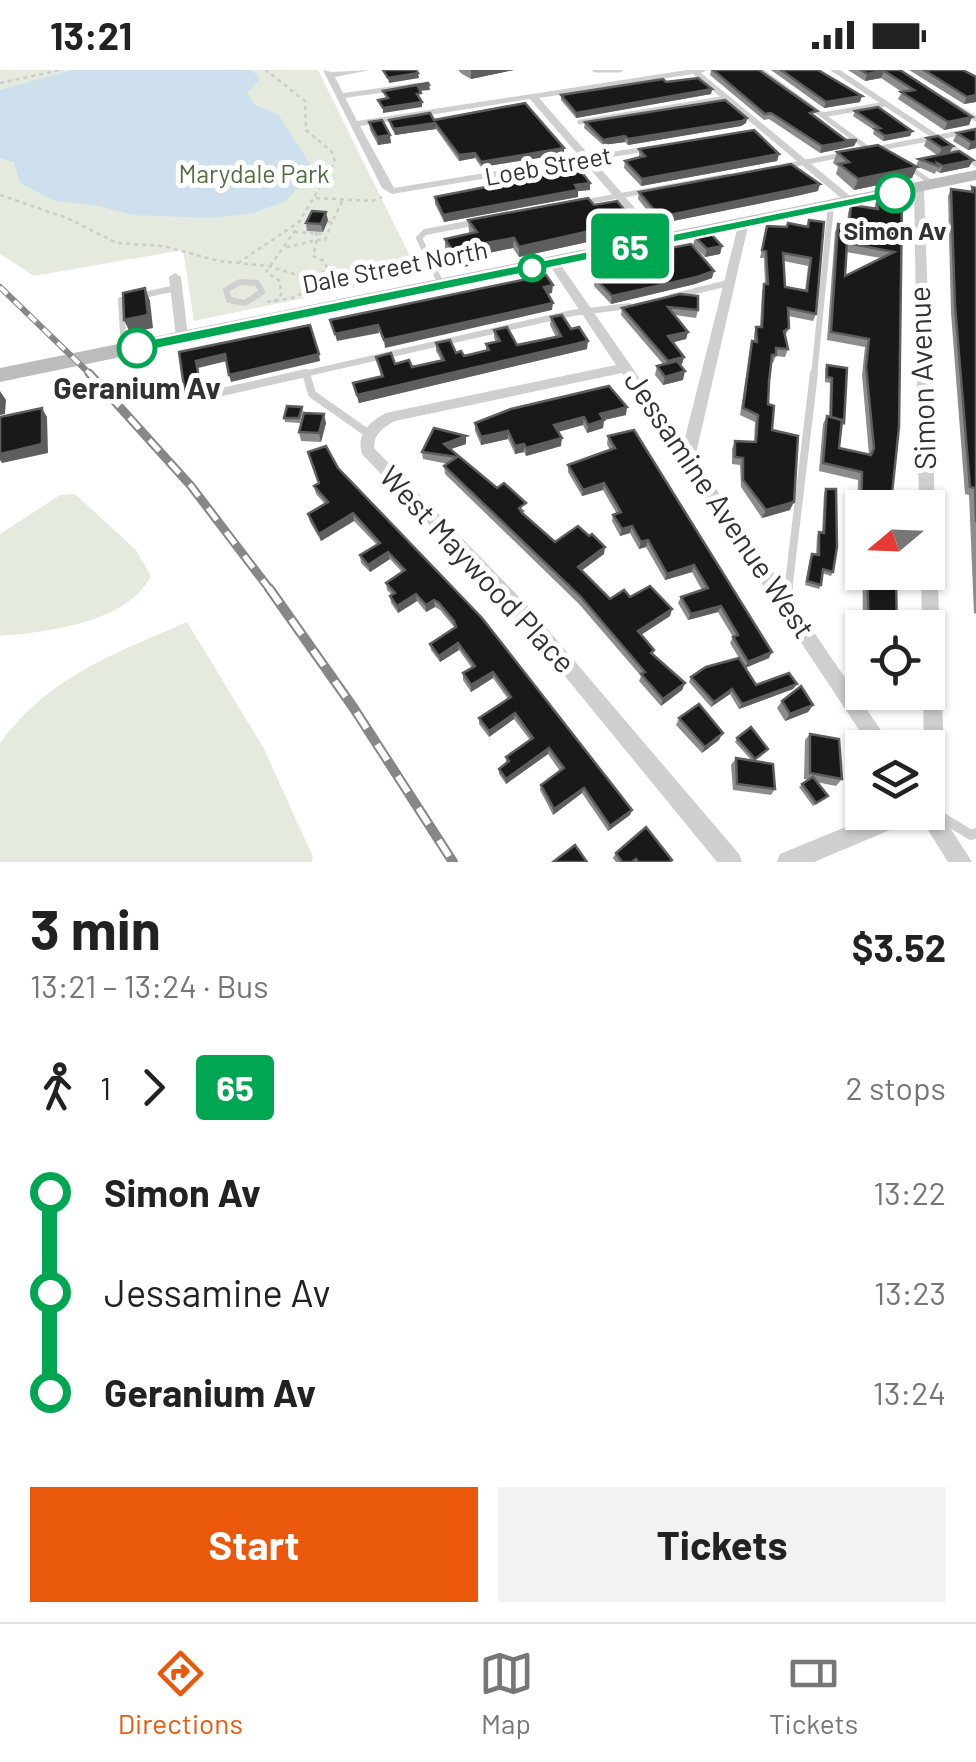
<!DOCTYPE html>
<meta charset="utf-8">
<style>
body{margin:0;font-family:Barlow,sans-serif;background:#f2f2f2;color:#222;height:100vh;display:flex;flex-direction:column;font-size:38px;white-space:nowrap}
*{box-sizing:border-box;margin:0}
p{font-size:32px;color:#767676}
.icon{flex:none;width:55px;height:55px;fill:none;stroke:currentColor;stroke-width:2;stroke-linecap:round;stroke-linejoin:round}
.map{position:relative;height:792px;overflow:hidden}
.details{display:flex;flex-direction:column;background:#fff;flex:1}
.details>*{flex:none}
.badge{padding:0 20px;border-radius:8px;font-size:35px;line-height:65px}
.needle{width:65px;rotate:251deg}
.controls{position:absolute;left:845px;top:420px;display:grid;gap:20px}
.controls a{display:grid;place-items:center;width:100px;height:100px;border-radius:0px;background:#fff;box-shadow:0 2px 8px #0004;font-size:50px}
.map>.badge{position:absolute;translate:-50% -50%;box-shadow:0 0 0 5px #fff}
.legs{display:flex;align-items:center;gap:15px;height:110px;padding:0 30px;font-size:32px}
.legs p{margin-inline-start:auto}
.overview{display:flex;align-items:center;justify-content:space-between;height:170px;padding:0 30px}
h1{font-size:55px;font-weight:700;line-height:75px}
.primary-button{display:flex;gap:20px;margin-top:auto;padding:20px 30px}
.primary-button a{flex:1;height:115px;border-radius:0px;background:#ea580c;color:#fff;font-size:40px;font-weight:700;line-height:115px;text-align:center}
.primary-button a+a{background:#f2f2f2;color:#222}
ul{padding:0 30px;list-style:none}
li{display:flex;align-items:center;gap:35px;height:100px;font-size:38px}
li i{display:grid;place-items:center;width:15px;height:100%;margin:0 12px;background:currentColor}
li i::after{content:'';width:25px;height:25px;margin:-12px;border:8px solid;border-radius:50%;background:#fff}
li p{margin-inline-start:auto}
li:first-child i{background:linear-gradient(#0000 50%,currentColor 0)}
li:last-child i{background:linear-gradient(currentColor 50%,#0000 0)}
.status{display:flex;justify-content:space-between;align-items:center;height:70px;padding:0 50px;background:#fff;direction:ltr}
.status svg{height:28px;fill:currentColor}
.tabs{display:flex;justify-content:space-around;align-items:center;height:140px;border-top:2px solid #e0e0e0;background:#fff;font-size:28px;color:#767676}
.tabs a{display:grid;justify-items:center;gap:5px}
.tabs .active{color:#ea580c}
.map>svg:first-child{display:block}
</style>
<div class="status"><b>13:21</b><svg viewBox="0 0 49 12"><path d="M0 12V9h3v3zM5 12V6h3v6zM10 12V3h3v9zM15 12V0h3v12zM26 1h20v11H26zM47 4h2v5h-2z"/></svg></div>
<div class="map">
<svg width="976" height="792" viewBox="0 0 976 792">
<rect width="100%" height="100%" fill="#fff"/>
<g fill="#e4ebde">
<polygon points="0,0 318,0 419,204 194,251 183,180 34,206 0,184"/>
<path d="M75,424L136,480L151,506C127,553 47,562 0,566V464L60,425Z"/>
<path d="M187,552L263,677L313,787L312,792H0V673C51,605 112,585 187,552Z"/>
</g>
<polygon fill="#cedfed" points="72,0 252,0 260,9 247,23 255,35 278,44 314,100 286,131 253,143 213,148 133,145 99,136 55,131 20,113 14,92 0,88 0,20"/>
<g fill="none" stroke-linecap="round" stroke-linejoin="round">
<g stroke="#ccc" stroke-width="2.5" stroke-dasharray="4 4" stroke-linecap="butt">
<polyline points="0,13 60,0"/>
<polyline points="0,125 67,148 117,173 163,176 219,191 268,196 342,219"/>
<polyline points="316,128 372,131 382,127"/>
<polyline points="327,152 332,152 342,131"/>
<polyline points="294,162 326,164"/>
<polyline points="316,162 317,170 325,170 332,152"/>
<polyline points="238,193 299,152 335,92 332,82 306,60 305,31 266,0"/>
<polyline points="267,232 297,227 327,198 324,191 313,186 317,170 284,178"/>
<polyline points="274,232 281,225 280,211 266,202 298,156"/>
</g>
<g stroke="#cfcfcf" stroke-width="5">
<polyline points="595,0 620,0"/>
<polyline points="760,0 822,45 886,34"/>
<polyline points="340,26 420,15"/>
<polyline points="946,30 976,49"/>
<polyline points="822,45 870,80"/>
<polyline points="580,52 727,28"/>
<polyline points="875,79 976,60"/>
<polyline points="786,96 842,85"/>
<polyline points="909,97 934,115"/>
<polyline points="585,132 728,106"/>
</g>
<g stroke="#cfcfcf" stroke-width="6">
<polygon points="240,212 257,213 262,222 245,233 229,230 226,220"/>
<polyline points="442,216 419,168 425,162 478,152"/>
<polyline points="671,227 728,213"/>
<polyline points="124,279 121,230 176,218"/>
<polyline points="295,306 572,243 629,236"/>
<polyline points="814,306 831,135"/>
</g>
<g stroke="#cfcfcf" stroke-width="8">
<polyline points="306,303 312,324 369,364"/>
<polyline points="213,324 306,303"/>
<polyline points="788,521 814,303"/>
</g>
<g stroke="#cfcfcf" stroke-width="10">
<polyline points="787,530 788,518"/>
<polyline points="928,739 971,765 976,763"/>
</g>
<g fill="#cfcfcf" fill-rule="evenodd">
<path d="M323,0L332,2L370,0L335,7L357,51L687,0H707L701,3L856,131L847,133L693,4L539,28L589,85L659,75L661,77L656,80L593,90L661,168V172H653L584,92L392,124L382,118ZM530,29L580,87L394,118L360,56Z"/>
<polygon points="830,0 840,0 976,90 976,97"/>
<polygon points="919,115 924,118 935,438 933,442 928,444 928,438 919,438 914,118"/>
<path d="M744,149L749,152L695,388L893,678H871L622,303L395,351C382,358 374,364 374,378L526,534L739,784L742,792H717L514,544L362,384C356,364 369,352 386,343L616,295L548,193L554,190L558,191L684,372L739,152Z"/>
<polygon points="175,203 181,207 188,267 182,271 176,267 169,207"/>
<polygon points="928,455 934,457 936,462 945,710 935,734 972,792 948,792 918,744 916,749 814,792 777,792 780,784 882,742 928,742 928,678 924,678 923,622 928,622 928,558 922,558 921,502 928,502"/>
</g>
<polygon fill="#bcbcbc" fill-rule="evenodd" points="976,100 976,110 0,312 0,298"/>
<defs>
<polyline id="rail-far2" points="0,217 92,306"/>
<polyline id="rail-far1" points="89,303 191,416 271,521"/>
<polyline id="rail" points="269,518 353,637 453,792"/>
</defs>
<use href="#rail-far2" stroke="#878787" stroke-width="6"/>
<use href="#rail-far1" stroke="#878787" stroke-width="9"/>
<use href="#rail" stroke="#878787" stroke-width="10"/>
<use href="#rail-far2" stroke="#fff" stroke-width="4" stroke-dasharray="10" stroke-linecap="butt"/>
<use href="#rail-far1" stroke="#fff" stroke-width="5" stroke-dasharray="15" stroke-linecap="butt"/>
<use href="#rail" stroke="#fff" stroke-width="6" stroke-dasharray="19" stroke-linecap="butt"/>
</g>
<g fill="#8c8c8c" fill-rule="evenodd">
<polygon points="458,0 514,0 471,9 462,4"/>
<polygon points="711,0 759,0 846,70 857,70 854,76 820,83 769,49 764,50 710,5"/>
<polygon points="771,0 818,0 860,32 824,38"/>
<polygon points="848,0 900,0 972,47 969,55 944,60 898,29 902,22 881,8 865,11"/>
<polygon points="909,0 963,0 976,7 976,32 964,34"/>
<polygon points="666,12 712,19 711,24 576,48 561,30 561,25"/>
<polygon points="855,41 912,61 910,66 883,71 873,64 874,60 853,46"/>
<polygon points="747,48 746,53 741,56 628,75 625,72 603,75 584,58 585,52"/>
<polygon points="389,50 434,50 564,84 481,97 475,88 459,91 436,59 395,65 390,55"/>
<polygon points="369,52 391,73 378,75 370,60"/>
<polygon points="976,59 976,78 968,80 953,71 957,63"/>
<polygon points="927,68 950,83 973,90 969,97 940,103 936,101 935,104 916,96 919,89 937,85 924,76"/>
<polygon points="639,79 779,84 777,91 641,116 624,98 625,91 639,87"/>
<polygon points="837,82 917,97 912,108 854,120 836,104 838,97 833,93"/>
<polygon points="526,102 590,120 578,121 578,127 444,152 435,134 435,127 526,109"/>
<polygon points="972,117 976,118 976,544 974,543 969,425 965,424 951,243 948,126 951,119 970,122"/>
<polygon points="818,121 658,154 638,129 639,122"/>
<path d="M877,127L902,130L899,357L862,438V502H902V515L896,522L897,558H863L862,464L856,463L858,410L819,401L823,354L827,346L829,347L830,313L825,312V299L827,295L847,298L844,353L842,357L839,378L869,384L862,305L865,277L827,270L835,162L838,154L847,155L848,143L851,135L874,139ZM846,182L881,188L845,206Z"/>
<polygon points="594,135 634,151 633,162 519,187 513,178 474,186 474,195 457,198 445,179 445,169 470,164 469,161 468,150"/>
<polygon points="328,150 323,162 307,161 306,153"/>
<path d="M809,150L816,244L813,251L788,246L789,258L785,266L788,279L785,287L776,286L773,293H771L768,334L772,360L790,440L762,448L741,417L740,395L732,394V379L735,371L754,372L755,352L740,345L750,279L752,271L754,272V264L756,257H760L762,221L765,214L764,188H760L767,156L806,157ZM784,191L808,196L805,221L785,217Z"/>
<polygon points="695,167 722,176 720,184 705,187 693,175"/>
<polygon points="604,193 712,208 695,214 611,234 594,216 595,209 608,207 603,201"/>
<polygon points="680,224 698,240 696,248 675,245 688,262 686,269 673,272 684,287 682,294 680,295 683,310 663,315 655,305 657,296 663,294 621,245 622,238"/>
<polygon points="551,247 571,259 587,279 359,333 353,313 381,306 376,287 395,294 412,297 441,290 436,281 436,273 464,286 486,281 486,274 496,272 494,268 494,260 517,275 556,267 550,255"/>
<polygon points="302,337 303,341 300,353 285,352 284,348"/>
<polygon points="626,345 604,350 603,358 587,363 583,355 558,362 561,376 526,386 524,382 515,384 508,369 481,375 475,361 475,353"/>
<polygon points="326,353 321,372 301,371 299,362"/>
<polygon points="466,366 466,374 451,379 525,441 523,443 555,472 604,484 581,501 610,529 630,527 672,539 670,546 641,565 653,584 685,613 682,620 661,636 639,611 641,606 579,534 445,404 444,396 448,394 423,389 422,382"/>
<polygon points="608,366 769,588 745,598 730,573 733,567 718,542 688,550 678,533 681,527 702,520 692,502 665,510 646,477 639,479 630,463 620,466 612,451 613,445 617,444 603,420 582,426 568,402 568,395 610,380 607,374"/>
<polygon points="338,398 630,745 608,761 582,723 553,745 540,720 541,715 560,701 548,684 506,714 499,704 499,699 506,693 506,687 530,670 514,649 489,667 479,654 479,648 508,629 493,608 471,622 463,610 463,603 472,598 459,580 440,592 431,580 430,574 455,558 440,540 435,537 426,542 417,531 398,543 391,533 390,526 392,525 387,520 386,513 402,502 390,489 370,502 361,493 360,485 377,475 354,451 321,471 310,452 308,444 325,434 316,424 314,416"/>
<polygon points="826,419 833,502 831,506 822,503 821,515 819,519 805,515 810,488 812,484 816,485 817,466 819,462 822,463 824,423"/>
<polygon points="691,607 756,615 797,614 793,619 739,639 730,624 711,637 689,612"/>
<polygon points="782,631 813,635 808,642 785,651 777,638"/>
<polygon points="679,648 719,670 702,683 676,655"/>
<polygon points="810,664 842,709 836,716 816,712 825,729 813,736 799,717 809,710 804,709 805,670"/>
<polygon points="737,668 766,682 754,691 775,719 771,725 733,720 731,695 736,688 752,691 735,672"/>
<polygon points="616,783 671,792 616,792 613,788"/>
</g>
<g fill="#5e5e5e">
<polygon points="471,0 514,0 471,9"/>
<polygon points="884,1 881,8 865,11 867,4"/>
<polygon points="418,3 419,8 389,13 388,8"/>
<polygon points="429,15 430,20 418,21 418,16"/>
<polygon points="712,19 711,24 576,48 576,43"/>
<polygon points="976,25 976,32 964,34 967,27"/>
<polygon points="862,26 860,32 824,38 826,32"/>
<polygon points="422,32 422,37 383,43 383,38"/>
<polygon points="972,47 969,55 944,60 948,52"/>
<polygon points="747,48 746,53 741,56 628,75 628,69"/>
<polygon points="435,53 436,59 395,65 394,59"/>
<polygon points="912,61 910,66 883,71 885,66"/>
<polygon points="390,65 391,73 378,75 377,67"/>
<polygon points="625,66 625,72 603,75 603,70"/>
<polygon points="857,70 854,76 820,83 822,76"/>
<polygon points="976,71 976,78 968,80 971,72"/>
<polygon points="953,76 949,84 938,86 942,78"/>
<polygon points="564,78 564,84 481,97 481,92"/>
<polygon points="475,83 475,88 459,91 459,85"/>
<polygon points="779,84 777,91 641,116 642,109"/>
<polygon points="973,90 969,97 940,103 943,96"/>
<polygon points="917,97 912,108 854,120 858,109"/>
<polygon points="590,113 590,120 578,121 578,127 444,152 443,145"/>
<polygon points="820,114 818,121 797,126 658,154 660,147"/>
<polygon points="326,142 328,150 323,162 321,154"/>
<polygon points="634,151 633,162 519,187 519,177"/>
<polygon points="514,168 513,178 474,186 474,195 457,198 457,187 469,176"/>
<polygon points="722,176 720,184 705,187 707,179"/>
<polygon points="714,201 712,208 695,214 611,234 612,226"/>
<polygon points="553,215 552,223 543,225 544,217"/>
<polygon points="145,218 150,231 153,258 130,263 124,250"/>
<polygon points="553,233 552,240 385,278 384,270"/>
<polygon points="378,255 379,263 337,271 335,264"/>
<polygon points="688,262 686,269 667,274 668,266"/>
<polygon points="588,271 587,279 359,333 357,325"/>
<polygon points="225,284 227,291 198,298 203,327 188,331 185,324 196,291"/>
<polygon points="319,284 320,291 231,312 229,305"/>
<polygon points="684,287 682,294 666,298 668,291"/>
<polygon points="685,301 683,310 663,315 665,307"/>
<polygon points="0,321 6,330 5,344 0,345"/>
<polygon points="627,337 626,345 604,350 603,358 587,363 588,355 600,344"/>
<polygon points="42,338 47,347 48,383 2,393 0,390 0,384"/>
<polygon points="324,344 326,353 321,372 319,363"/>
<polygon points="584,347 583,355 553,363 554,355"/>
<polygon points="508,361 508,369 481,375 481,367"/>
<polygon points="466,366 466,374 445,381 444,374"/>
<polygon points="562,368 561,376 526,386 526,378"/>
<polygon points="524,374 524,382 515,384 515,376"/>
<polygon points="604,413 603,420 582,426 583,420"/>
<polygon points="794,432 790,440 762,448 766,440"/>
<polygon points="353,443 354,451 321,471 319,464"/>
<polygon points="632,456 630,463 620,466 622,459"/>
<polygon points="648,470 646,477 639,479 641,472"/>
<polygon points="605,477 604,484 577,504 578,497"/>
<polygon points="388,482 390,489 370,502 368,495"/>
<polygon points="694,495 692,502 665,510 667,504"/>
<polygon points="416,524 417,531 398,543 397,536"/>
<polygon points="434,530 435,537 426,542 426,535"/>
<polygon points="721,536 718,542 688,550 691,544"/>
<polygon points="672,539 670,546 636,568 638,561"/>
<polygon points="458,573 459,580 440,592 439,586"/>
<polygon points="772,582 769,588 745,598 748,592"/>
<polygon points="493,602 493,608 471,622 471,615"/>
<polygon points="685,613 682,620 661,636 663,629"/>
<polygon points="797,614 793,619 739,639 742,634"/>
<polygon points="732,619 730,624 711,637 714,632"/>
<polygon points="813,635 808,642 785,651 790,644"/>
<polygon points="515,643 514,649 489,667 489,661"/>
<polygon points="723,663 719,670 702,683 705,677"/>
<polygon points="549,678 548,684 506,714 506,709"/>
<polygon points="584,718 582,723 553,745 554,739"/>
<polygon points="632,740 630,745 608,761 610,756"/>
</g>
<g fill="#191919" stroke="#5e5e5e" stroke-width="2.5" fill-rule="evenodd">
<polygon points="383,0 416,0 418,3 388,8"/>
<polygon points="713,0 759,0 817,41 810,43 846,70 857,70 822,76 771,43 765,44"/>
<polygon points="781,0 818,0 862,26 826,32"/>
<polygon points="861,0 900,0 972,47 948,52 901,22 914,20 884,1 867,4"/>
<polygon points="924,0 963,0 976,7 976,25 967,27"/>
<polygon points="698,8 712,19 576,43 561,25 663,9 666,12"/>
<polygon points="428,13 429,15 418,16 421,23 417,24 422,32 383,38 378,30 388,28 383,21"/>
<polygon points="725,30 747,48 742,51 628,69 625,66 603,70 585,52"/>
<polygon points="525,33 564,78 481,92 475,83 459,85 435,53 394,59 389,50 430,43 434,50"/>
<polygon points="878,37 912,61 885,66 875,59 880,58 855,41"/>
<polygon points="382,50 390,65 377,67 369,52"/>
<polygon points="976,59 976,71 971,72 957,63"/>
<polygon points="754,60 779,84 642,109 625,91 645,86 639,79"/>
<polygon points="938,66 953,76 942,78 927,68"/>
<polygon points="878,75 917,97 858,109 839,94 849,92 837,82"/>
<polygon points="959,81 973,90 943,96 937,93 938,96 919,89"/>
<polygon points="573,91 590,113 575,115 578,120 443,145 435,127 531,108 526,102"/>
<polygon points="791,94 820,114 660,147 639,122"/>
<polygon points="972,117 976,118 976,452 975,418 970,417 955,236 951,119 973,122"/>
<path d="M877,127L902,130L899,357L892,423L898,431V438H862V455H861L862,402L823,393L827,346L842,350L839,378L871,385L874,378L866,297L869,269L831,262L838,154L849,156L851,135L878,139ZM847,173L894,182L845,206Z"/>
<polygon points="588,128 594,135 617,131 634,151 519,177 514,168 469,176 474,184 457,187 445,169 477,162 468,150"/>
<polygon points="312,141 326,142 321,154 306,153"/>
<path d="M809,150L824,152L816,244L788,238L789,258L784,261L788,279L776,278V285H772L769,312L768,334L774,336L772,360L798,366L794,432L766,440L743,410V388L735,387V371L756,372L758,345L743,338L752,271L757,272L756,257H762L764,214H768L766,181L762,180L767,156L787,157L788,153L808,157ZM783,183L811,188L807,221L785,217Z"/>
<polygon points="711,164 722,176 707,179 695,167"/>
<polygon points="691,174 714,201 697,207 612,226 595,209 613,205 604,193 608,190"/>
<polygon points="546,205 553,215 544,217 553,233 384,270 378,255 335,264 330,250"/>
<polygon points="145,218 148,245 124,250 123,223"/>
<polygon points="680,224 698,226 698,240 668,237 688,262 668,266 684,287 668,291 622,238"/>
<polygon points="562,245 571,259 579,257 588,271 357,325 353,313 383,306 376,287 391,283 395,294 409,290 412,297 444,290 436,273 450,270 456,283 461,281 464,286 489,280 486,274 500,271 494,260 507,257 517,275 561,266 551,247"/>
<polygon points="310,255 319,284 229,305 225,284 196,291 201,320 185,324 179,282"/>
<polygon points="677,291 685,301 665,307 657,296"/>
<polygon points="827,295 847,298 844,353 842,352 842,350 831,347 832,308 827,307"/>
<polygon points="609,316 627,337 600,344 604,350 588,355 584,347 554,355 562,368 526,378 524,374 515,376 508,361 481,367 475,353 511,339"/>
<polygon points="287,336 302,337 299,348 284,348"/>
<polygon points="42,338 42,374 0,384 0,347"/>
<polygon points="304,343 324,344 319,363 299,362"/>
<polygon points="434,358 466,366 444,374 497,418 504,413 526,433 519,438 522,443 555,472 578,456 589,466 592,464 605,477 578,497 610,529 624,520 630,527 650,516 672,539 638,561 654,580 651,583 685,613 663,629 641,604 645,602 580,526 444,396 457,387 422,382"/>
<polygon points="634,360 772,582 748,592 733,567 738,565 721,536 691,544 681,527 708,518 694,495 667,504 648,470 641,472 632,456 622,459 613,445 621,442 604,413 583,420 568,395 615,378 608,366"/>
<polygon points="326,376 338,398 482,548 632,740 610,756 584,718 554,739 541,715 564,698 549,678 506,709 499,699 509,691 506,687 533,668 515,643 489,661 479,648 511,627 493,602 471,615 463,603 475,596 458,573 439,586 430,574 456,557 454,551 439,533 434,530 426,535 416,524 397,536 390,526 395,523 386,513 405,500 388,482 368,495 360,485 380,473 353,443 319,464 308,444 328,432 314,416 319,413 308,382"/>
<polygon points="826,419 836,419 837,477 833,502 823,499 821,515 807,511 812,484 819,485 819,462 824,463"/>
<polygon points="867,502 902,502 902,515 896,513 897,558 869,558"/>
<polygon points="739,588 756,615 789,603 797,614 742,634 732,619 714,632 691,607 706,597"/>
<polygon points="801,616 813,635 790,644 782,631"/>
<polygon points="699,634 723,663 705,677 679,648"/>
<polygon points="751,657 768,679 755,689 737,668"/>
<polygon points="810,664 839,669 842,709 810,703"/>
<polygon points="736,688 773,694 775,719 737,714"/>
<polygon points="813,707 828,726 816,733 802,714"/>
<polygon points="646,757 672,790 669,792 638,792 636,789 632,792 622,792 616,783"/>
<polygon points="575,775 587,792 553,792"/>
</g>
<polygon fill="#00a651" stroke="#fff" stroke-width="2.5" points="895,119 902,123 900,126 137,283 129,278 137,272"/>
<g fill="#fff" stroke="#00a651" stroke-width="5">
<circle cx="895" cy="123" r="18"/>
<circle cx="532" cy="198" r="12"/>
<circle cx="137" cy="278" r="18"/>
</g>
<g text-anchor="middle" stroke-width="10" stroke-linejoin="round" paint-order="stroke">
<g font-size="25" fill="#323232" stroke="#fff">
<text transform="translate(548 96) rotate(-10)" y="9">Loeb Street</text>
<text transform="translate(395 197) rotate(-11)" y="9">Dale Street North</text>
</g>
<g font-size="25" fill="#526e3f" stroke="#fff">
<text x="254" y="113">Marydale Park</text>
</g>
<g font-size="25" font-weight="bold" fill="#323232" stroke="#fff">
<text x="895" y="170">Simon Av</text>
</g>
<g font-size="30" fill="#323232" stroke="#fff">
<text transform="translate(923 308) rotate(-92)" y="10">Simon Avenue</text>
<text transform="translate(719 435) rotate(56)" y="10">Jessamine Avenue West</text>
<text transform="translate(477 500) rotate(47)" y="10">West Maywood Place</text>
</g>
<g font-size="30" font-weight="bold" fill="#323232" stroke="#fff">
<text x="137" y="329">Geranium Av</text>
</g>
</g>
</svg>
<div class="controls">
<a><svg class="needle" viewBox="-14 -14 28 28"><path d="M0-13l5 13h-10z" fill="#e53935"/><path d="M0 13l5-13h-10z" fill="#767676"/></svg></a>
<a><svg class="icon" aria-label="locate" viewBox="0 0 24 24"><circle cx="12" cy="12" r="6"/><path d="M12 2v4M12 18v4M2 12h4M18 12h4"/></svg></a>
<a><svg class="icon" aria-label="layers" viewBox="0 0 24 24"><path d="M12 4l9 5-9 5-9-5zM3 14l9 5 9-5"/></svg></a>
</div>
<b class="badge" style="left:630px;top:176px;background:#00a651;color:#fff">65</b>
</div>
<section class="details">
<div class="overview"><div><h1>3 min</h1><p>13:21 – 13:24 · Bus</p></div><b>$3.52</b></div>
<div class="legs"><svg class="icon" aria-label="walk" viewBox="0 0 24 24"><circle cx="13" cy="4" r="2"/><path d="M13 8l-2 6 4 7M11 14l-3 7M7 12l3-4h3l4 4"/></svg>1<svg class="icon" aria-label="forward" viewBox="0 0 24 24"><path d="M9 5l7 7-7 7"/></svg><b class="badge" style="background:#00a651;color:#fff">65</b><p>2 stops</p></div>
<ul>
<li><i style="color:#00a651"></i><b>Simon Av</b><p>13:22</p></li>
<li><i style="color:#00a651"></i><span>Jessamine Av</span><p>13:23</p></li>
<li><i style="color:#00a651"></i><b>Geranium Av</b><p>13:24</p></li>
</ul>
<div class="primary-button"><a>Start</a><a>Tickets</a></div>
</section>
<nav class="tabs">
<a class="active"><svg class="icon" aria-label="directions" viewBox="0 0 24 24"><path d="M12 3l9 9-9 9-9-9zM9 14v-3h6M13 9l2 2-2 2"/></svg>Directions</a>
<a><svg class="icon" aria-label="map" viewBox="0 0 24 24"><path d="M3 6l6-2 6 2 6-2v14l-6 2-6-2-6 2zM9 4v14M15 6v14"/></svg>Map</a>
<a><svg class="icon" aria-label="tickets" viewBox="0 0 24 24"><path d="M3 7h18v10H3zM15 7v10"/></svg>Tickets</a>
</nav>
